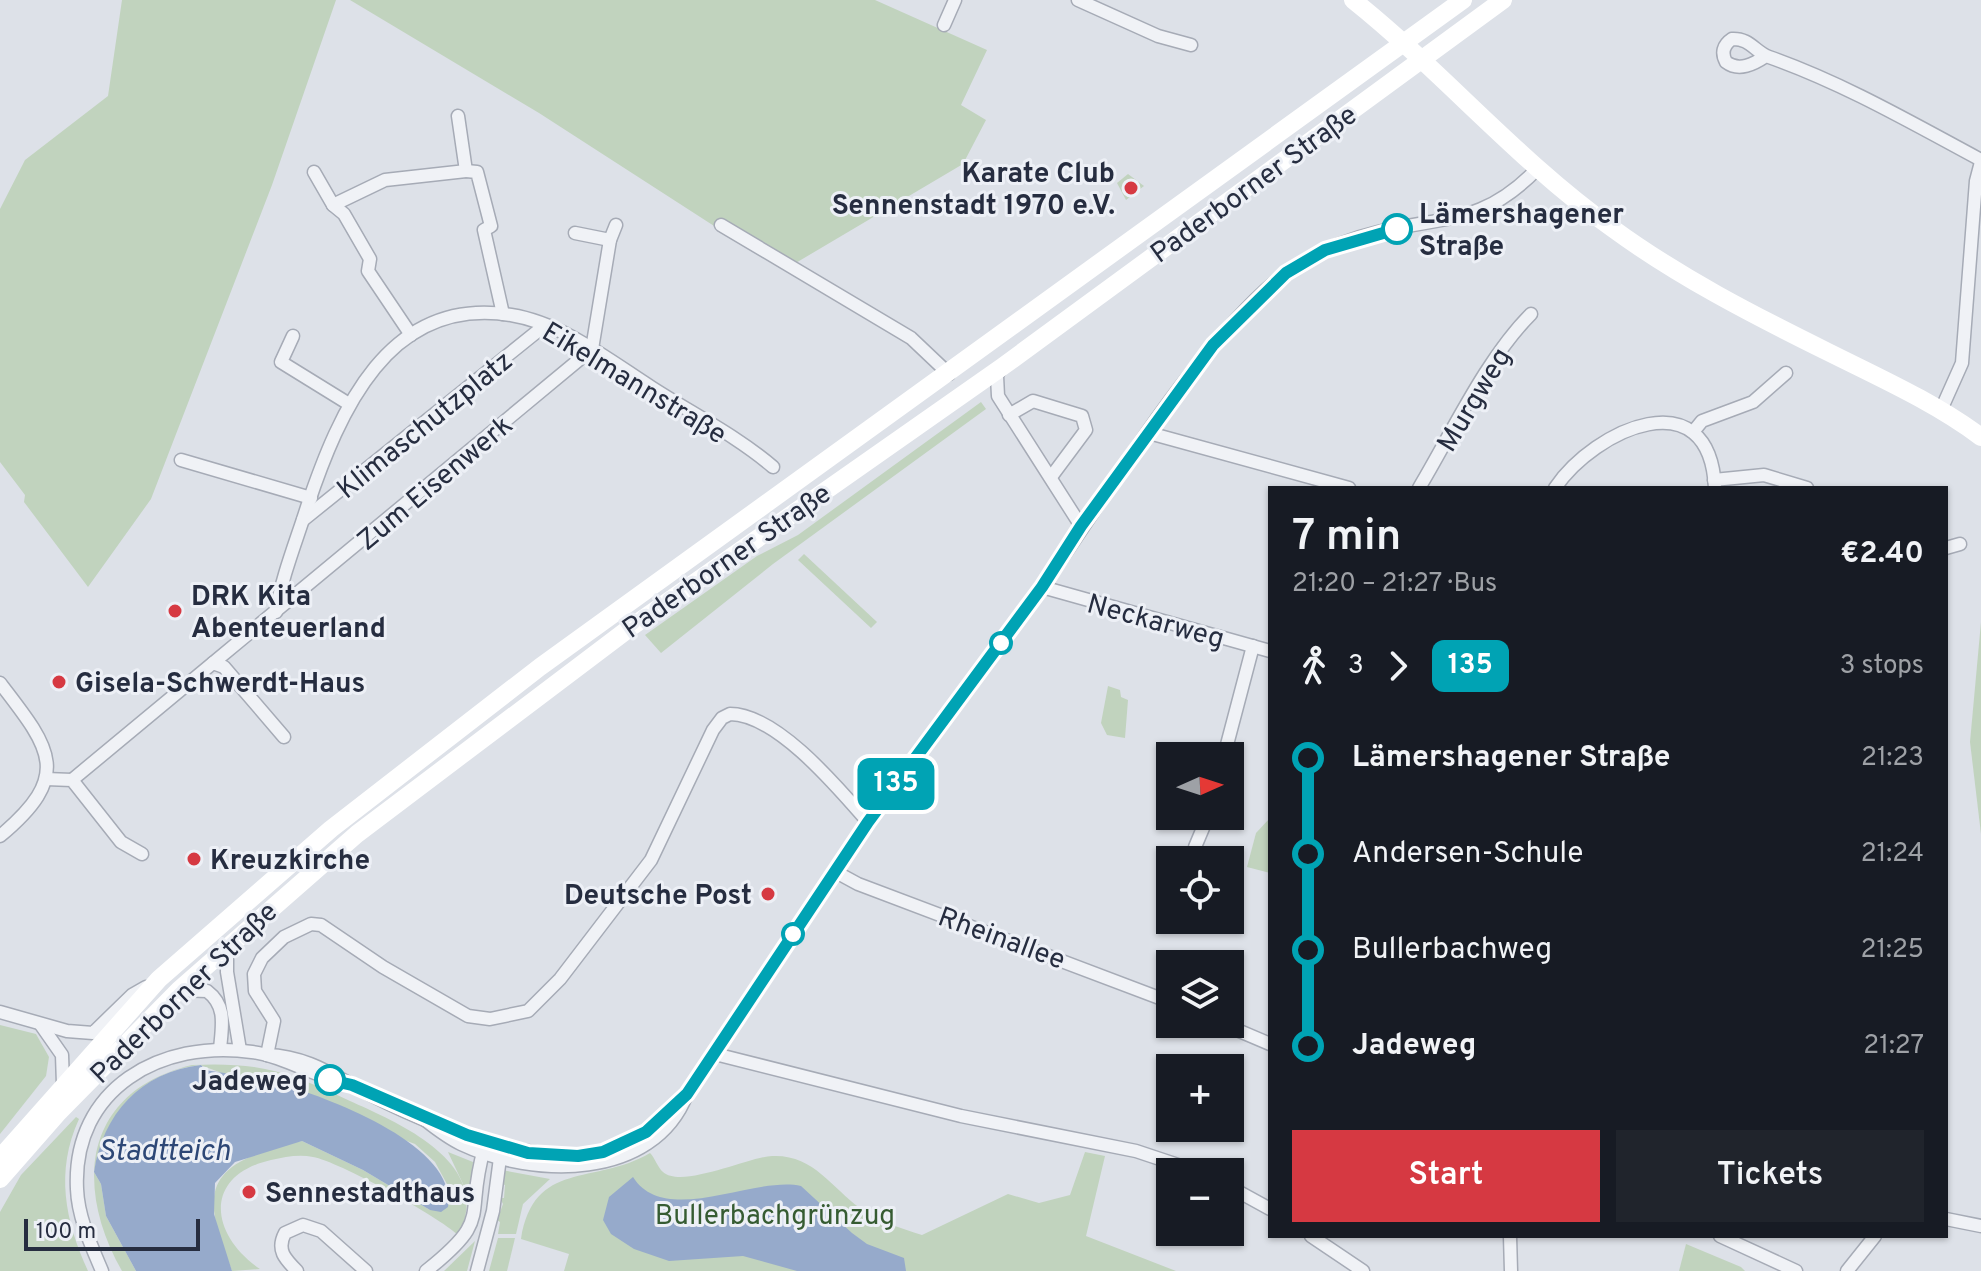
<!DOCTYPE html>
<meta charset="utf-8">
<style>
body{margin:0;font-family:Overpass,sans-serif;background:#20242c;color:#f1f3f6;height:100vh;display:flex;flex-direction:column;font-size:30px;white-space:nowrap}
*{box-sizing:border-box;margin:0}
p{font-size:26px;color:#9ea1a6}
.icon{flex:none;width:44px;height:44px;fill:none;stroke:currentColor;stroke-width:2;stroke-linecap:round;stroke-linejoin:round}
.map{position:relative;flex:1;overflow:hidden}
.drawer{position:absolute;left:1268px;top:486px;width:680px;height:752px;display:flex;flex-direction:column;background:#171b24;border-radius:0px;box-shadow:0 2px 6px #0004}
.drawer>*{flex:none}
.badge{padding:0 16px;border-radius:12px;font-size:28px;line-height:52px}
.needle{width:52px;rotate:87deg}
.fabs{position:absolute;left:1156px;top:742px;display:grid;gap:16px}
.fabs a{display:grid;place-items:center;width:88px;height:88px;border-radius:0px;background:#171b24;box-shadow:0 2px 6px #0004;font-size:40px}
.scale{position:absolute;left:24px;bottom:20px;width:176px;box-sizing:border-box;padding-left:8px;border:4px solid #262d40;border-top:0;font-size:22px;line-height:28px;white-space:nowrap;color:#262d40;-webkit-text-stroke:6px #edf0f6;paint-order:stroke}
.map>.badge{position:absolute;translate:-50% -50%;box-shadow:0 0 0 4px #fff}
.legs{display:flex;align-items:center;gap:12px;height:88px;padding:0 24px;font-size:26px}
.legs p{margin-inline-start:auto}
.overview{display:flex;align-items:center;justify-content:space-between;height:136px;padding:0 24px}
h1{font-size:44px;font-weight:600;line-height:60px}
.button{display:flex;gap:16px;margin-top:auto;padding:16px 24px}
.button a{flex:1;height:92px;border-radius:0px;background:#d63942;color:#fff;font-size:32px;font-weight:600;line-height:92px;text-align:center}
.button a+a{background:#20242c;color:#f1f3f6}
ul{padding:0 24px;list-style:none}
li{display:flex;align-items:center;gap:28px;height:96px;font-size:30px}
li i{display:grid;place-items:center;width:12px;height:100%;margin:0 10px;background:currentColor}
li i::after{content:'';width:20px;height:20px;margin:-10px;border:6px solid;border-radius:50%;background:#171b24}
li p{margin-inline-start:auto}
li:first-child i{background:linear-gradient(#0000 50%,currentColor 0)}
li:last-child i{background:linear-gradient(currentColor 50%,#0000 0)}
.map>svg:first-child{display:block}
</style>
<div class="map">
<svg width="1981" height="1271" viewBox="0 0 1981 1271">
<rect width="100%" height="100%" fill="#dde1e8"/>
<g fill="#c1d3be">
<polygon points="122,0 336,0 272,185 151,499 88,587 24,502 25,495 0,462 0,209 25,160 108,96"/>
<polygon points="350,0 875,0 987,50 961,105 986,120 963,164 794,264 742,244 539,113"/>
<polygon points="1128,174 1144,186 1126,200 1117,183"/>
<polygon points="981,402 986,409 773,564 661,653 645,635 757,556 798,535"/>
<polygon points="804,554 877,622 871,628 798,560"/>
<polygon points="1981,622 1981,834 1970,742"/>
<polygon points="1108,686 1120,690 1121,697 1128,700 1125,738 1107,735 1101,723"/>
<polygon points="1270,818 1270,873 1247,867 1256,833"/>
<polygon points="0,1025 36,1034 49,1057 46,1076 0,1134"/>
<path d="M192,1065C216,1064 241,1064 265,1069C295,1075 323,1088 350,1101C399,1123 496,1164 458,1235C439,1217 338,1161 313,1157C299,1154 285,1157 271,1160C202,1176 210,1235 260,1269L232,1271C213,1218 193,1176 260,1153C274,1148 287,1143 302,1141L363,1170L430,1210L448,1186L435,1162L415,1144L200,1065C140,1072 104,1115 94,1172L101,1184L106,1216L136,1271H122C73,1185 84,1091 192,1065Z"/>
<path d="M76,1117L79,1119C55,1171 65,1221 88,1271H0V1212L21,1175Z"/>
<polygon points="448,1152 473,1162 470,1199"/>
<path d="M1085,1152L1105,1156L1086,1236L1176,1271H564L569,1254L521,1239C534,1159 594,1186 650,1153C655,1158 658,1168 663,1172C682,1189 749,1157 772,1156C813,1154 831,1187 860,1208C878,1222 901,1228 922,1235L1008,1194L1039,1203L1070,1195Z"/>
<polygon points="502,1170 550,1179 523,1204 516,1234 498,1234 500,1222 497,1220 503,1204 500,1198 504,1198 505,1185 502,1184"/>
<polygon points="498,1238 515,1238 507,1271 489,1271"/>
<polygon points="475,1241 467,1271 444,1271"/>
<polygon points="1686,1244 1741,1267 1745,1271 1679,1271"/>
</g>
<g fill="#96aacb">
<path d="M201,1065L205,1070C229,1074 256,1076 279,1083C328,1098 458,1145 448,1207L441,1212L430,1210L363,1170L302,1141L235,1162L215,1183L214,1214L232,1271H136L106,1216L101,1184L94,1172C103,1114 140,1072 201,1065Z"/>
<path d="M633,1177C665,1228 755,1175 801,1186L852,1233L867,1244L904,1258L906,1271H797L743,1256L669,1261L634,1249L611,1234L603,1220L609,1197Z"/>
</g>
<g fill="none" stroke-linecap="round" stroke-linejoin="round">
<defs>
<g id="minor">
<polyline points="1078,0 1158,36 1191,45"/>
<polyline points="944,25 955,0"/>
<path d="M1766,56C1754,64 1739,72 1726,62C1721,53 1723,45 1732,39C1750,38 1755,52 1769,57C1843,83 1912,123 1981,160"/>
<polyline points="466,171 477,172 491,226 484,230 503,314"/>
<polyline points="314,172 333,205"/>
<polyline points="721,225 911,338 949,374"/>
<polyline points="575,233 610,240"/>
<polyline points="411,335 368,271 370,259 344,214 333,205 385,180 466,171 458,116"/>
<polyline points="293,336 281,362 349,404"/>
<polyline points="1001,367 997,376 998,396 1081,526"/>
<polyline points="1941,410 1962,363 1976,181 1981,162"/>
<polyline points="1009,415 1033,401 1082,416 1086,430 1051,477"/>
<polyline points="1693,432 1702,421 1753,402 1786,373"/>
<polyline points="1149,433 1349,488"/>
<polyline points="181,460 311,498"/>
<polyline points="1714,480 1764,475 1807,488"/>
<path d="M1419,488C1452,433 1486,359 1531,314"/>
<path d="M1555,488C1595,429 1710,377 1715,488"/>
<polyline points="303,520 544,326"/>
<polyline points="1946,548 1960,544"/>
<polyline points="1042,587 1270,651"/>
<path d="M276,612C282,576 296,542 307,507C339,412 388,295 511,315C562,323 609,360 651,387C691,413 737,436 773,467"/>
<polyline points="213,663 592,349 610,240 616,225"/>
<path d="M0,683C51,749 73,775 0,836"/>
<polyline points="1224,756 1253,646"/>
<polyline points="46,779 72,780 121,842 142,854"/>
<polyline points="72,780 213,663 224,667 284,737"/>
<polyline points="1195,847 1208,816"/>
<polyline points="834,871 858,884 1170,1002"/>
<polyline points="227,947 227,972 240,1050"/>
<path d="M179,990L207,991C227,1006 222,1026 220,1049"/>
<polyline points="0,1012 67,1031 93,1033 132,995 146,987"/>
<polyline points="1223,1024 1270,1044"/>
<polyline points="41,1025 62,1055 63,1084"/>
<polyline points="715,1054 961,1116 1136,1151 1199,1172"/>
<path d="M267,1055L274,1021L255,991L254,974L262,958L284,937L311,924L321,925L383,967L468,1016L490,1019L528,1011L560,979L651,860L713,730L722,718L730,714C777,714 839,789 868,822"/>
<path d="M267,1055C300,1056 323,1069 352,1085C422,1123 554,1181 630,1142C650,1132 665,1114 682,1099"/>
<path d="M420,1116C433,1126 446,1137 461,1144C533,1178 653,1181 687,1094C749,1004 805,912 868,823C924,743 986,667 1042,587C1110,491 1171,384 1255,300C1289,266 1331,243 1378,232C1446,216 1484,224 1537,169"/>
<polyline points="1230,1187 1270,1209"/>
<polyline points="1946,1219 1981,1226"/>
<polyline points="1311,1236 1363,1271"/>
<polyline points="1510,1236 1511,1271"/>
<polyline points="1720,1236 1796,1271"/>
<path d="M102,1271C91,1245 78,1217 77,1189C72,1088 162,1039 252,1052C284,1056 313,1076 345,1083"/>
<path d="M297,1271C285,1259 276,1250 285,1233L303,1225L321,1231L366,1271"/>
<path d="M426,1271C494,1217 464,1219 484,1149"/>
<polyline points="477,1271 493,1211 500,1158"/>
<polyline points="1847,1271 1875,1236"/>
</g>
</defs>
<use href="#minor" stroke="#a6abb6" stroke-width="15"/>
<use href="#minor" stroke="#f0f2f6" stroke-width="12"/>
<g stroke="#fff" stroke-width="18">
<path d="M1353,0C1443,72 1518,161 1612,228C1679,277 1753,315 1828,352C1880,378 1934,402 1981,437"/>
<polyline points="0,1158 159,979 331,829 540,667 1463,0"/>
<polyline points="0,1179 57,1114 179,990 357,834 627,630 1002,367 1503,0"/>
</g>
</g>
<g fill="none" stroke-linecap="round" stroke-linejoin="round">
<defs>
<polyline id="line-1" points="330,1080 352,1085 467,1135 528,1153 578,1156 603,1152 646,1132 687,1094 868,822 1042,587 1081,526 1213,345 1286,273 1325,250 1397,229"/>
</defs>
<use href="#line-1" stroke="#fff" stroke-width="18"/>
<use href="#line-1" stroke="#00a3b4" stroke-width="12"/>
</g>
<g fill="#d63942" stroke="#edf0f6" stroke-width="3">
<circle cx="1131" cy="188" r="8"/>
<circle cx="175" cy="611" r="8"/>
<circle cx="59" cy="682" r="8"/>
<circle cx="194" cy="859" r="8"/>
<circle cx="768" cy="894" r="8"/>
<circle cx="249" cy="1192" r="8"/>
</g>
<g fill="#fff" stroke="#00a3b4" stroke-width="4">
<circle cx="1397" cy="229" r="14"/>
<circle cx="1001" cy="643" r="10"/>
<circle cx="793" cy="934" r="10"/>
<circle cx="330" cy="1080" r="14"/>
</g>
<g text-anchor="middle" stroke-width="6" stroke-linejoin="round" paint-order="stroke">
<g font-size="28" font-weight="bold" fill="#262d40" stroke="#edf0f6" text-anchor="start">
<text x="1115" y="182" text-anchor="end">Karate Club<tspan x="1115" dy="32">Sennenstadt 1970 e.V.</tspan></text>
<text x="191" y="605">DRK Kita<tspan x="191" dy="32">Abenteuerland</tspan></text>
<text x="75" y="692">Gisela-Schwerdt-Haus</text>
<text x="210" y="869">Kreuzkirche</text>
<text x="752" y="904" text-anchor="end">Deutsche Post</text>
<text x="265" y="1202">Sennestadthaus</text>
</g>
<g font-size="28" fill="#262d40" stroke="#edf0f6">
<text transform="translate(1253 183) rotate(-36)" y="10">Paderborner Straße</text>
<text transform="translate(635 382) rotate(31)" y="10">Eikelmannstraße</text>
<text transform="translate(1473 399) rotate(-59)" y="10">Murgweg</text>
<text transform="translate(424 424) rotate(-39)" y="10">Klimaschutzplatz</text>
<text transform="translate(434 482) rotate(-40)" y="10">Zum Eisenwerk</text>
<text transform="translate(726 560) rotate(-35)" y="10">Paderborner Straße</text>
<text transform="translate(1156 620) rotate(15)" y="10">Neckarweg</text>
<text transform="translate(1002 937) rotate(20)" y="10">Rheinallee</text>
<text transform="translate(183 992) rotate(-44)" y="10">Paderborner Straße</text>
</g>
<g font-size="28" font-weight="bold" fill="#262d40" stroke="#edf0f6" text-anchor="start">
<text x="1419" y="223">Lämershagener<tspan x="1419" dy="32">Straße</tspan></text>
<text x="308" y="1090" text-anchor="end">Jadeweg</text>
</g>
<g font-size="28" fill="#365c32" stroke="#edf0f6">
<text x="775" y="1224">Bullerbachgrünzug</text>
</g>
<g font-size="30" font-style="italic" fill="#2d4776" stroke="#edf0f6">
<text x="164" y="1160">Stadtteich</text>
</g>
</g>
</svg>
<div class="fabs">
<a><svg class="needle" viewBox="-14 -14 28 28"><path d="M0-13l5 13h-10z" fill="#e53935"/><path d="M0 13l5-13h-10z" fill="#9ea1a6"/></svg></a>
<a><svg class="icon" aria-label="locate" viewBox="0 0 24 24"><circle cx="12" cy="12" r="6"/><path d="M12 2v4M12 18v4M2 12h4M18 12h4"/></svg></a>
<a><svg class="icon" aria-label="layers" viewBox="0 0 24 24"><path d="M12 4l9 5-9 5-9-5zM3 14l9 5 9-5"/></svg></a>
<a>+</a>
<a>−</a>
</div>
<div class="scale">100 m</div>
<b class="badge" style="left:896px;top:784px;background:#00a3b4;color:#fff">135</b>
<section class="drawer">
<div class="overview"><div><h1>7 min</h1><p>21:20 – 21:27 · Bus</p></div><b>€2.40</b></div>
<div class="legs"><svg class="icon" aria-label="walk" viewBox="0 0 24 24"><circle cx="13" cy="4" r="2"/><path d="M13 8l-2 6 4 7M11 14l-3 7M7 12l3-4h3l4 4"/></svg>3<svg class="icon" aria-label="forward" viewBox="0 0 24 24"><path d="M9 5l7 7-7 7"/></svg><b class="badge" style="background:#00a3b4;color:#fff">135</b><p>3 stops</p></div>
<ul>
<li><i style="color:#00a3b4"></i><b>Lämershagener Straße</b><p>21:23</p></li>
<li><i style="color:#00a3b4"></i><span>Andersen-Schule</span><p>21:24</p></li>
<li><i style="color:#00a3b4"></i><span>Bullerbachweg</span><p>21:25</p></li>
<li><i style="color:#00a3b4"></i><b>Jadeweg</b><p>21:27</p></li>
</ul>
<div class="button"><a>Start</a><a>Tickets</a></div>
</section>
</div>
